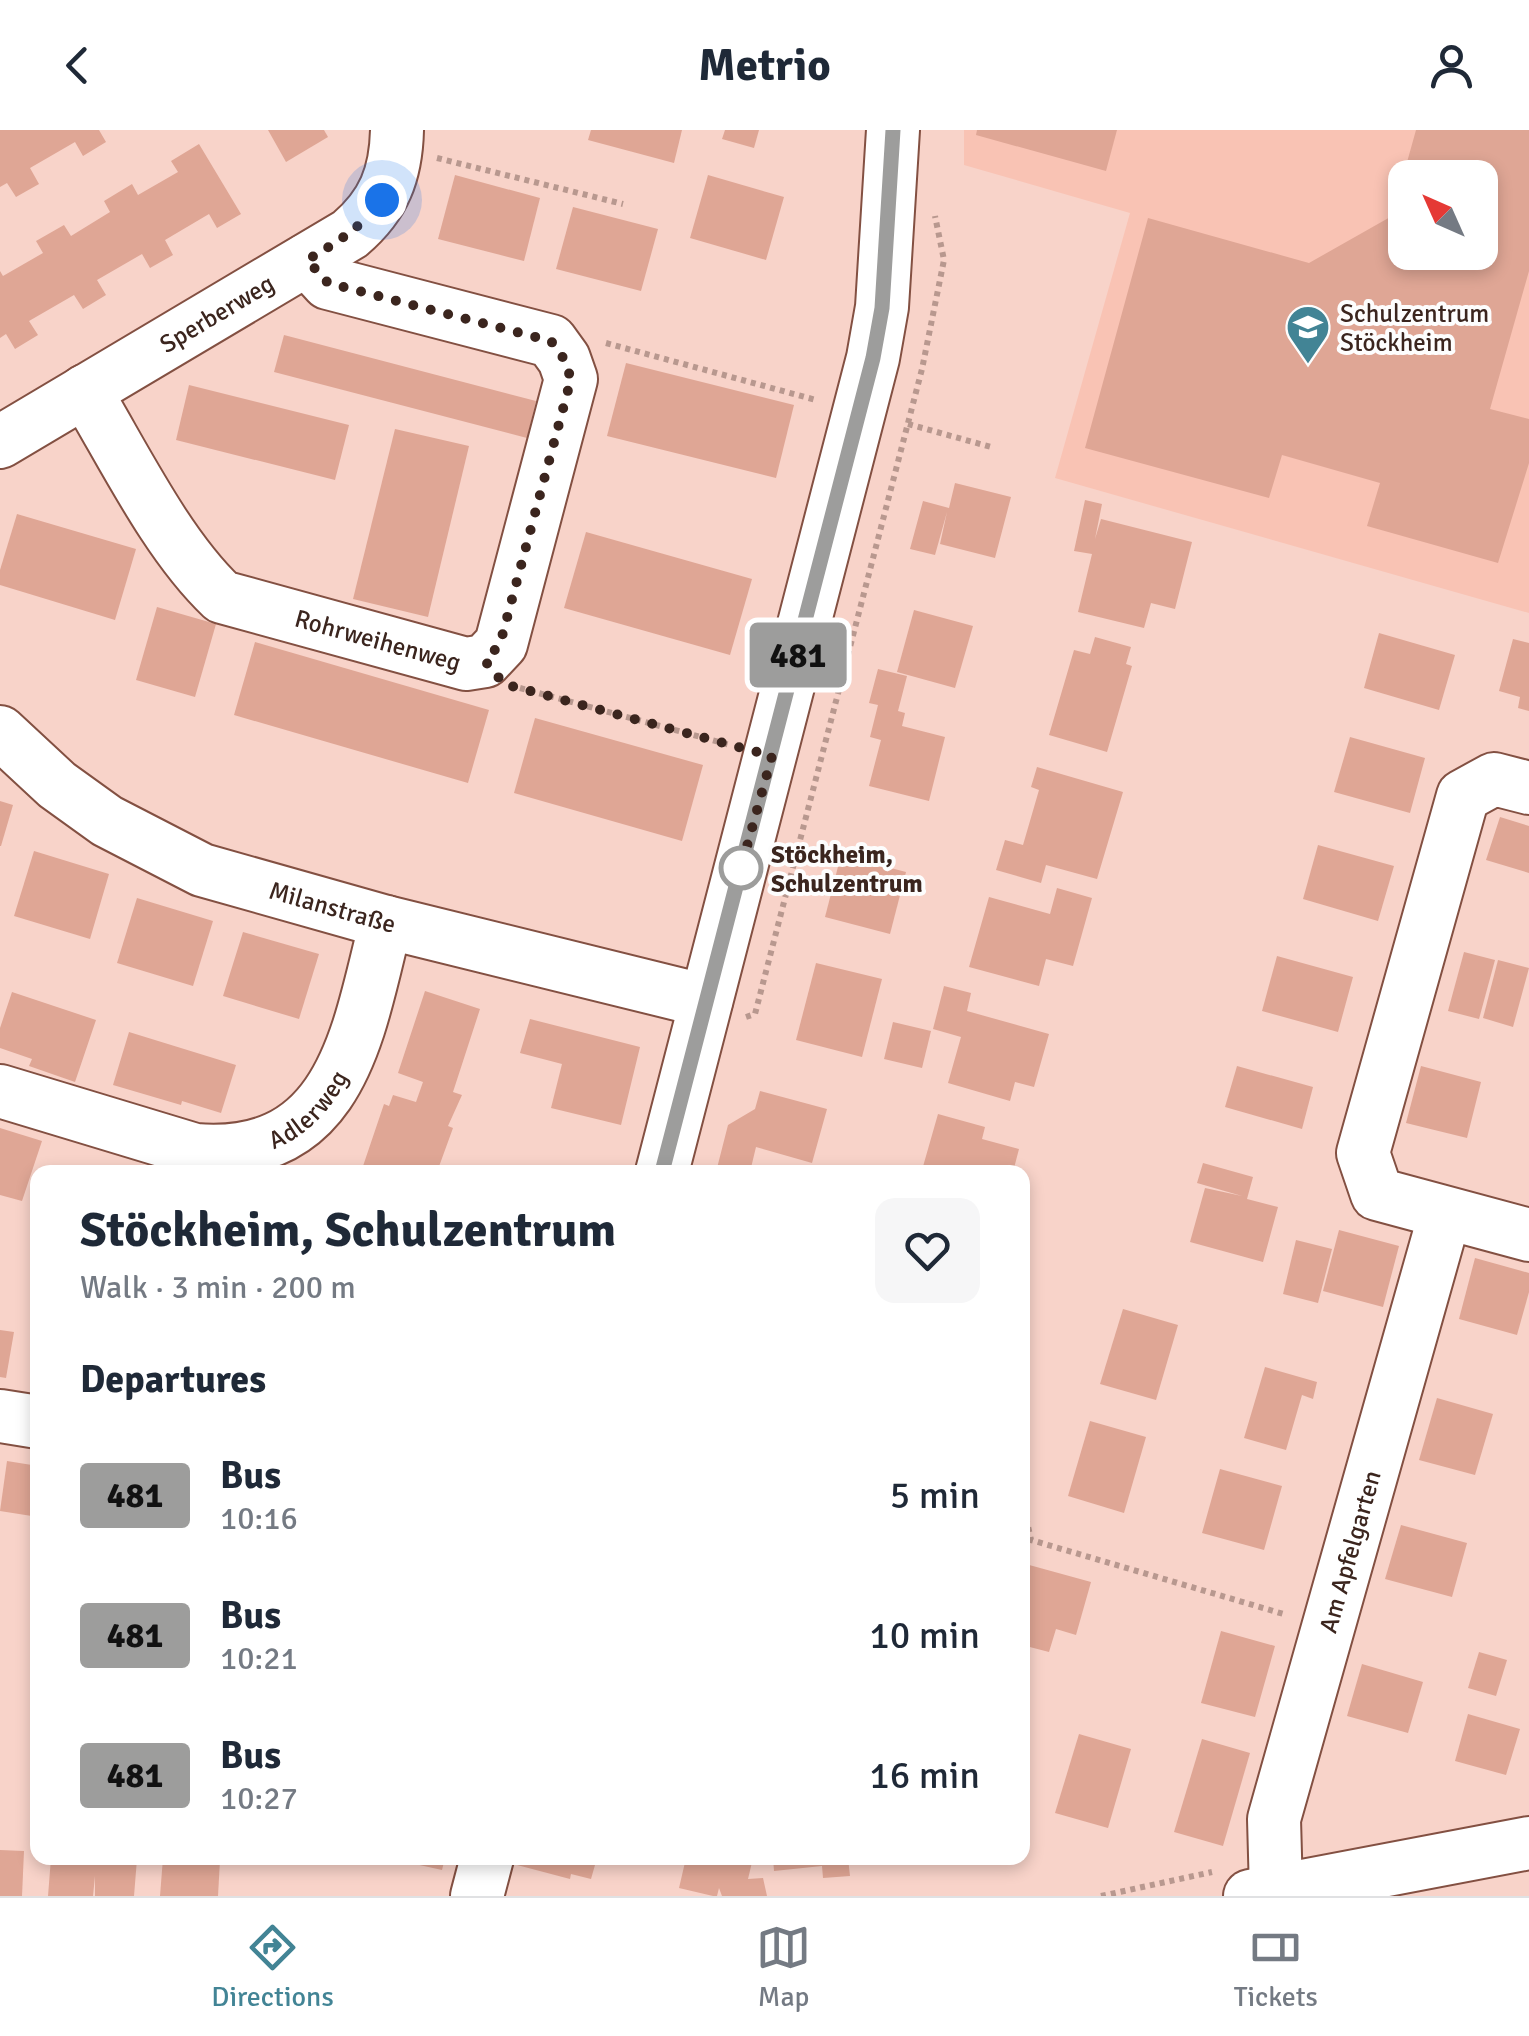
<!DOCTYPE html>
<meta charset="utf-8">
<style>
body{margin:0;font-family:Signika,sans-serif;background:#f6f6f7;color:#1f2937;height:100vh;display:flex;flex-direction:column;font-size:38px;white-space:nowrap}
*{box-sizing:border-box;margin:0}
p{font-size:32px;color:#747a83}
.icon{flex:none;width:55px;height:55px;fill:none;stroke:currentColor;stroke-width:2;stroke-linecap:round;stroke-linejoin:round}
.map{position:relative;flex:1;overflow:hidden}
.side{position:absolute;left:30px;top:1035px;width:1000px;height:700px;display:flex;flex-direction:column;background:#fff;border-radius:20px;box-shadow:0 5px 15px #0003}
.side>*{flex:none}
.badge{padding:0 20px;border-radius:8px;font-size:35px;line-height:65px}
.needle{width:65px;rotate:315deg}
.fabs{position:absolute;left:1388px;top:30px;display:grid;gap:20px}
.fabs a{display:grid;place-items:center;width:110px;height:110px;border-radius:20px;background:#fff;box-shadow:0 5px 15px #0003;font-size:50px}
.you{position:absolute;width:50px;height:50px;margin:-25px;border:8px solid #fff;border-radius:50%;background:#1a73e8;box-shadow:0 0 0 15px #1a73e833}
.map>.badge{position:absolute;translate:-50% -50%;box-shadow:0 0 0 5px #fff}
h2{padding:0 50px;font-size:38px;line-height:90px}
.round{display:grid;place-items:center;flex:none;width:105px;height:105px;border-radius:20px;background:#f6f6f7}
.overview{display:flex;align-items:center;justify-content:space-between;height:170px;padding:0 50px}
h1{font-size:48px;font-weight:700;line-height:75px}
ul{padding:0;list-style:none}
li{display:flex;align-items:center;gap:30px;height:140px;padding:0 50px}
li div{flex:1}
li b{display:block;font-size:38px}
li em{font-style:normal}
li .badge{min-width:110px;font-weight:700;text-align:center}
header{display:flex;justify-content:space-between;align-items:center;height:130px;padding:0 50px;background:#fff;font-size:45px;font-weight:700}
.dock{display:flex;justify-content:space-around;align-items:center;height:140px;border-top:2px solid #e0e1e3;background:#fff;font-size:28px;color:#747a83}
.dock a{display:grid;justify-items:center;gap:5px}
.dock .current{color:#428495}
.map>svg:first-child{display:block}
</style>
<header><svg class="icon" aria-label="back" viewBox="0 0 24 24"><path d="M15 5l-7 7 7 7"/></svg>Metrio<svg class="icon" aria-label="person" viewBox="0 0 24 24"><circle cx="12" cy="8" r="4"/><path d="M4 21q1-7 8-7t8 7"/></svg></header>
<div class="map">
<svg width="1529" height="1766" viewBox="0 0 1529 1766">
<rect width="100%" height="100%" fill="#f8d3c9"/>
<path fill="#f9c3b4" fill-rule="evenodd" d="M964,0H1529V483L1055,348L1130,83L964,35ZM1405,48H1480V122H1405Z"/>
<g fill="#dfa695" fill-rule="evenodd">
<polygon points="0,0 99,0 106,12 83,26 75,12 30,38 39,54 16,67 7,53 0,57"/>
<polygon points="268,0 324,0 328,7 286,32"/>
<polygon points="591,0 682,0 674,33 588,10"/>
<polygon points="725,0 759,0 754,18 722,9"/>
<polygon points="977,0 1117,0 1106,41 976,5"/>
<path d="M1416,0H1529V141L1490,279L1529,289V333L1498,433L1367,396L1380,353L1282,325L1269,368L1085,318L1148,88L1309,133L1392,86ZM1405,48H1480V122H1405Z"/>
<polygon points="199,14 241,84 217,98 209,84 165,110 173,125 150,138 142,124 97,150 106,165 83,179 74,165 29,191 38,205 15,219 6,204 0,208 0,141 3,146 43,123 36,111 64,95 71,106 110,82 104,71 132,54 138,65 178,42 171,31"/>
<polygon points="455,45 540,68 524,131 438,109"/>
<polygon points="708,45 784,67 766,130 690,108"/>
<polygon points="573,77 658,99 641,161 556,139"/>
<polygon points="284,205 536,271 527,308 274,242"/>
<polygon points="626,233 794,275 776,348 607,306"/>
<polygon points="189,255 349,295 335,350 176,310"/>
<polygon points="395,299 469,316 428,487 353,469"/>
<polygon points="955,353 1011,367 995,428 940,414 947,382 935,425 910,419 923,371 949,378"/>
<polygon points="1085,370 1102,374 1095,409 1101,389 1192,412 1175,479 1151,473 1144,498 1078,482 1092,424 1074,421"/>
<polygon points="17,384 136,419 115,490 0,455 0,440"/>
<polygon points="586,402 752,449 730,525 564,478"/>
<polygon points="157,477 216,494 195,567 136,550"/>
<polygon points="914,480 973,496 955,558 897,542"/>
<polygon points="1379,503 1455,525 1439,580 1364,558"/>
<polygon points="1095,507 1131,517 1126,534 1132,536 1107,622 1049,605 1074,520 1090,524"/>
<polygon points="1513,509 1529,513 1529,581 1518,578 1520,567 1499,561"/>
<polygon points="255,512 489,580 468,653 234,585"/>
<polygon points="878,539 907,546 898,581 905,583 902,596 945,607 929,671 869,656 881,610 870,607 878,575 869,573"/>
<polygon points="535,588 703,635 682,711 514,663"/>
<polygon points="1350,607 1425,628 1410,683 1334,662"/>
<polygon points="1037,637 1123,662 1097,749 1046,735 1041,753 996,740 1005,710 1023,715 1039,660 1031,657"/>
<polygon points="0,671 13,675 1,716 0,716"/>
<polygon points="1500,687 1529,696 1529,743 1486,730"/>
<polygon points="1318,715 1394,736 1378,791 1303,769"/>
<polygon points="34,721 109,744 90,809 14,786"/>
<polygon points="841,725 906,742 890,804 825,787"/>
<polygon points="1057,758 1092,768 1073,836 1046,829 1039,856 969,837 989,767 1050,784"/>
<polygon points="137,768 213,791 193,856 117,833"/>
<polygon points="243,802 319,824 299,889 223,866"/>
<polygon points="1464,822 1495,830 1479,889 1448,881"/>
<polygon points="1277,826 1353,847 1338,902 1262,881"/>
<polygon points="1498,830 1529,838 1513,897 1483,888"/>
<polygon points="816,833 882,849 862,927 796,910"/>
<polygon points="944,856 971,863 967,881 1049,904 1034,957 1015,952 1010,971 948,953 961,907 933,899"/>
<polygon points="425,861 480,879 453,962 462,965 448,996 453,998 437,1042 361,1042 384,974 389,976 393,965 416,972 423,952 398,943"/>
<polygon points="12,862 96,890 75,952 29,936 32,929 0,918 0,898"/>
<polygon points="530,889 640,917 621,995 551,978 562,934 520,923"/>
<polygon points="893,892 931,901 922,938 884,929"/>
<polygon points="129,902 236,935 221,983 182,971 181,975 113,955"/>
<polygon points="1237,936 1313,957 1302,999 1225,977"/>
<polygon points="1421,936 1481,952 1467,1008 1406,993"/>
<polygon points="760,961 827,979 812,1033 756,1017 750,1042 716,1042 728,995 755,979"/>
<polygon points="938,984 985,997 982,1009 1019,1019 1013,1042 909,1042 910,1037 922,1040"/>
<polygon points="0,998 42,1011 22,1071 0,1065"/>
<polygon points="1203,1033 1253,1047 1247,1069 1278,1077 1263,1132 1190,1112 1205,1058 1242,1066 1197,1053"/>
<polygon points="542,1035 568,1041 568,1042 540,1042"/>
<polygon points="1339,1100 1399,1116 1383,1177 1323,1161"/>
<polygon points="1296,1110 1332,1119 1318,1173 1283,1164"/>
<polygon points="1475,1128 1529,1143 1529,1162 1517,1205 1459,1189"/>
<polygon points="1123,1179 1178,1195 1156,1270 1100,1254"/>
<polygon points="0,1200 14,1202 6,1248 0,1247"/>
<polygon points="35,1214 38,1215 38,1239 32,1238"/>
<polygon points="1265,1237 1317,1252 1313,1269 1302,1265 1286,1320 1244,1308"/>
<polygon points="1437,1268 1493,1284 1475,1345 1419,1330"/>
<polygon points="1090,1291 1146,1307 1124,1383 1068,1366"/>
<polygon points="7,1331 38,1336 38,1387 0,1381"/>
<polygon points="1220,1339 1282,1356 1264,1420 1202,1403"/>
<polygon points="1401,1395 1467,1413 1452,1467 1385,1449"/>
<polygon points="1022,1433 1091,1452 1076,1505 1056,1499 1049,1522 1022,1515"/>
<polygon points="1221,1501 1275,1516 1255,1587 1201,1573"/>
<polygon points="1479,1522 1507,1530 1496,1566 1468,1558"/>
<polygon points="1362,1534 1423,1552 1408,1603 1347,1586"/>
<polygon points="1468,1584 1520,1599 1506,1645 1455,1631"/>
<polygon points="1079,1604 1131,1619 1108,1698 1055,1683"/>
<polygon points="1202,1609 1250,1623 1223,1716 1174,1702"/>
<polygon points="0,1720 24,1721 22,1766 0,1766"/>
<polygon points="51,1728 137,1729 134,1766 95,1766 95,1746 93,1766 48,1766"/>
<polygon points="163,1728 220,1730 218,1766 160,1766"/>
<polygon points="407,1728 445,1728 442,1740 406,1732"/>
<polygon points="519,1728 597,1728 591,1749 571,1744 570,1749 517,1735"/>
<polygon points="686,1728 753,1728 748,1749 763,1748 767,1766 722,1766 719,1758 717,1766 713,1766 679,1758"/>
<polygon points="773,1728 848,1728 850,1746 823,1748 822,1736 774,1741"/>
</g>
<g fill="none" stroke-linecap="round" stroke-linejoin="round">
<defs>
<g id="minor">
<path id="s1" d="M85,261C124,326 167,415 222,467L466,534L485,531L501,514L571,249L564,229L551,211L328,153L307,130"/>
<path id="s2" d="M0,312L350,104C384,75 396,44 397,0"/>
<path id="s3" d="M0,602L57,655L107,691L202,740L386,792L706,871"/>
<polyline points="1529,658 1494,649 1463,666 1363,1023 1377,1064 1529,1105"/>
<path id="s4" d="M0,961L195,1020C342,1032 358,903 386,792"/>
<polyline points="662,1042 873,228 882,177 893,0"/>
<polyline points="0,1286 38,1292"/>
<path id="s5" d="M1276,1761L1274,1689L1445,1084"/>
<polyline points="477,1766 487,1728"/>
<polyline points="1250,1766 1529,1713"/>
</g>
</defs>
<use href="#minor" stroke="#835042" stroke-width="56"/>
<g stroke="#b8988f" stroke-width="6" stroke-dasharray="5 5" stroke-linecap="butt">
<polyline points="437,28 623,74"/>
<polyline points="606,213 816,270"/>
<polyline points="908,294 991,317"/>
<polyline points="520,558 730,615"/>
<polyline points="746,887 755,884 922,239 944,130 935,86"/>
<polyline points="1022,1368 1031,1410 1287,1485"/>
<polyline points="1101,1766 1212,1742"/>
</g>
<use href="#minor" stroke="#fff" stroke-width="52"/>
</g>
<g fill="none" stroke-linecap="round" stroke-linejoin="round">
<defs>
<polyline id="line" points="662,1042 873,228 882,178 893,0"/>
</defs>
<use href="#line" stroke="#fff" stroke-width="22"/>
<use href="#line" stroke="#9d9d9c" stroke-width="15"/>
<path stroke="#3b251e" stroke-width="10" stroke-dasharray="0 18" d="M382,70C361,98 336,113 307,130L328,153L551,211L564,229L571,249L500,514L485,531L504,554L772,626L741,738"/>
</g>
<defs>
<symbol id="school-pin" viewBox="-11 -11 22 30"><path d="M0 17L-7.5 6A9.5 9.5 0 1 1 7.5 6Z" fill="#428495" stroke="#fdfdfd"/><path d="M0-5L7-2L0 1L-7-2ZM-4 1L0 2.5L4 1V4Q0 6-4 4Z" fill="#fff"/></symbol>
</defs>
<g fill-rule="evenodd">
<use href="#school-pin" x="1283" y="172" width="50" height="68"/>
</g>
<circle fill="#fff" stroke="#9d9d9c" stroke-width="5" cx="741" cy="738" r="20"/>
<g text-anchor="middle" stroke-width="8" stroke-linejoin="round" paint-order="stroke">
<g font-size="25" fill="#3b251e" stroke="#fdfdfd">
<text dy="9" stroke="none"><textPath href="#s2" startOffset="252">Sperberweg</textPath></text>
<text dy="9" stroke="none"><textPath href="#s1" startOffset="410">Rohrweihenweg</textPath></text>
<text dy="9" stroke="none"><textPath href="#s3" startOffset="382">Milanstraße</textPath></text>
<text dy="9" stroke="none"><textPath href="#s4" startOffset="330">Adlerweg</textPath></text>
<text dy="9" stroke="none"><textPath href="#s5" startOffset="350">Am Apfelgarten</textPath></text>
</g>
<g font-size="25" fill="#3b251e" stroke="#fdfdfd" text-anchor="start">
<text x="1340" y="192">Schulzentrum<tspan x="1340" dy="29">Stöckheim</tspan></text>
</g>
<g font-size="25" font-weight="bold" fill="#3b251e" stroke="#fdfdfd" text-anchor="start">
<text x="771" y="733">Stöckheim,<tspan x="771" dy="29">Schulzentrum</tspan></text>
</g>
</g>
</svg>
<div class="fabs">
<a><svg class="needle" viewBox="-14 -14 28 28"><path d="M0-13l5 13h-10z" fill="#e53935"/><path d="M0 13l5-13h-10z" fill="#747a83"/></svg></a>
</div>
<div class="you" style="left:382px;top:70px"></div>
<b class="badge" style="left:798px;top:525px;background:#9d9d9c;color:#111">481</b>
<section class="side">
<div class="overview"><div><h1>Stöckheim, Schulzentrum</h1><p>Walk · 3 min · 200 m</p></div><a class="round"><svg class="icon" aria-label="heart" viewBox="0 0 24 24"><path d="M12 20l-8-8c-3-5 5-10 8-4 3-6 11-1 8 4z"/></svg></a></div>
<h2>Departures</h2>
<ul>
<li><span class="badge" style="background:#9d9d9c;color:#111">481</span><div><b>Bus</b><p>10:16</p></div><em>5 min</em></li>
<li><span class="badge" style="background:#9d9d9c;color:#111">481</span><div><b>Bus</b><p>10:21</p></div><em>10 min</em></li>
<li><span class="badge" style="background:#9d9d9c;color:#111">481</span><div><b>Bus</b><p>10:27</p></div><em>16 min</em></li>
</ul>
</section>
</div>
<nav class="dock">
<a class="current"><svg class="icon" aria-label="directions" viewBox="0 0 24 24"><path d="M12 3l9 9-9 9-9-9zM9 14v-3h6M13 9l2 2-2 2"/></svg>Directions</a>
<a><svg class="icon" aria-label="map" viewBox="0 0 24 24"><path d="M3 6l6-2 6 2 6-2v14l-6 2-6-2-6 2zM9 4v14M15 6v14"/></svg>Map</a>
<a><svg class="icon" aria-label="tickets" viewBox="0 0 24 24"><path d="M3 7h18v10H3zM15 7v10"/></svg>Tickets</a>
</nav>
